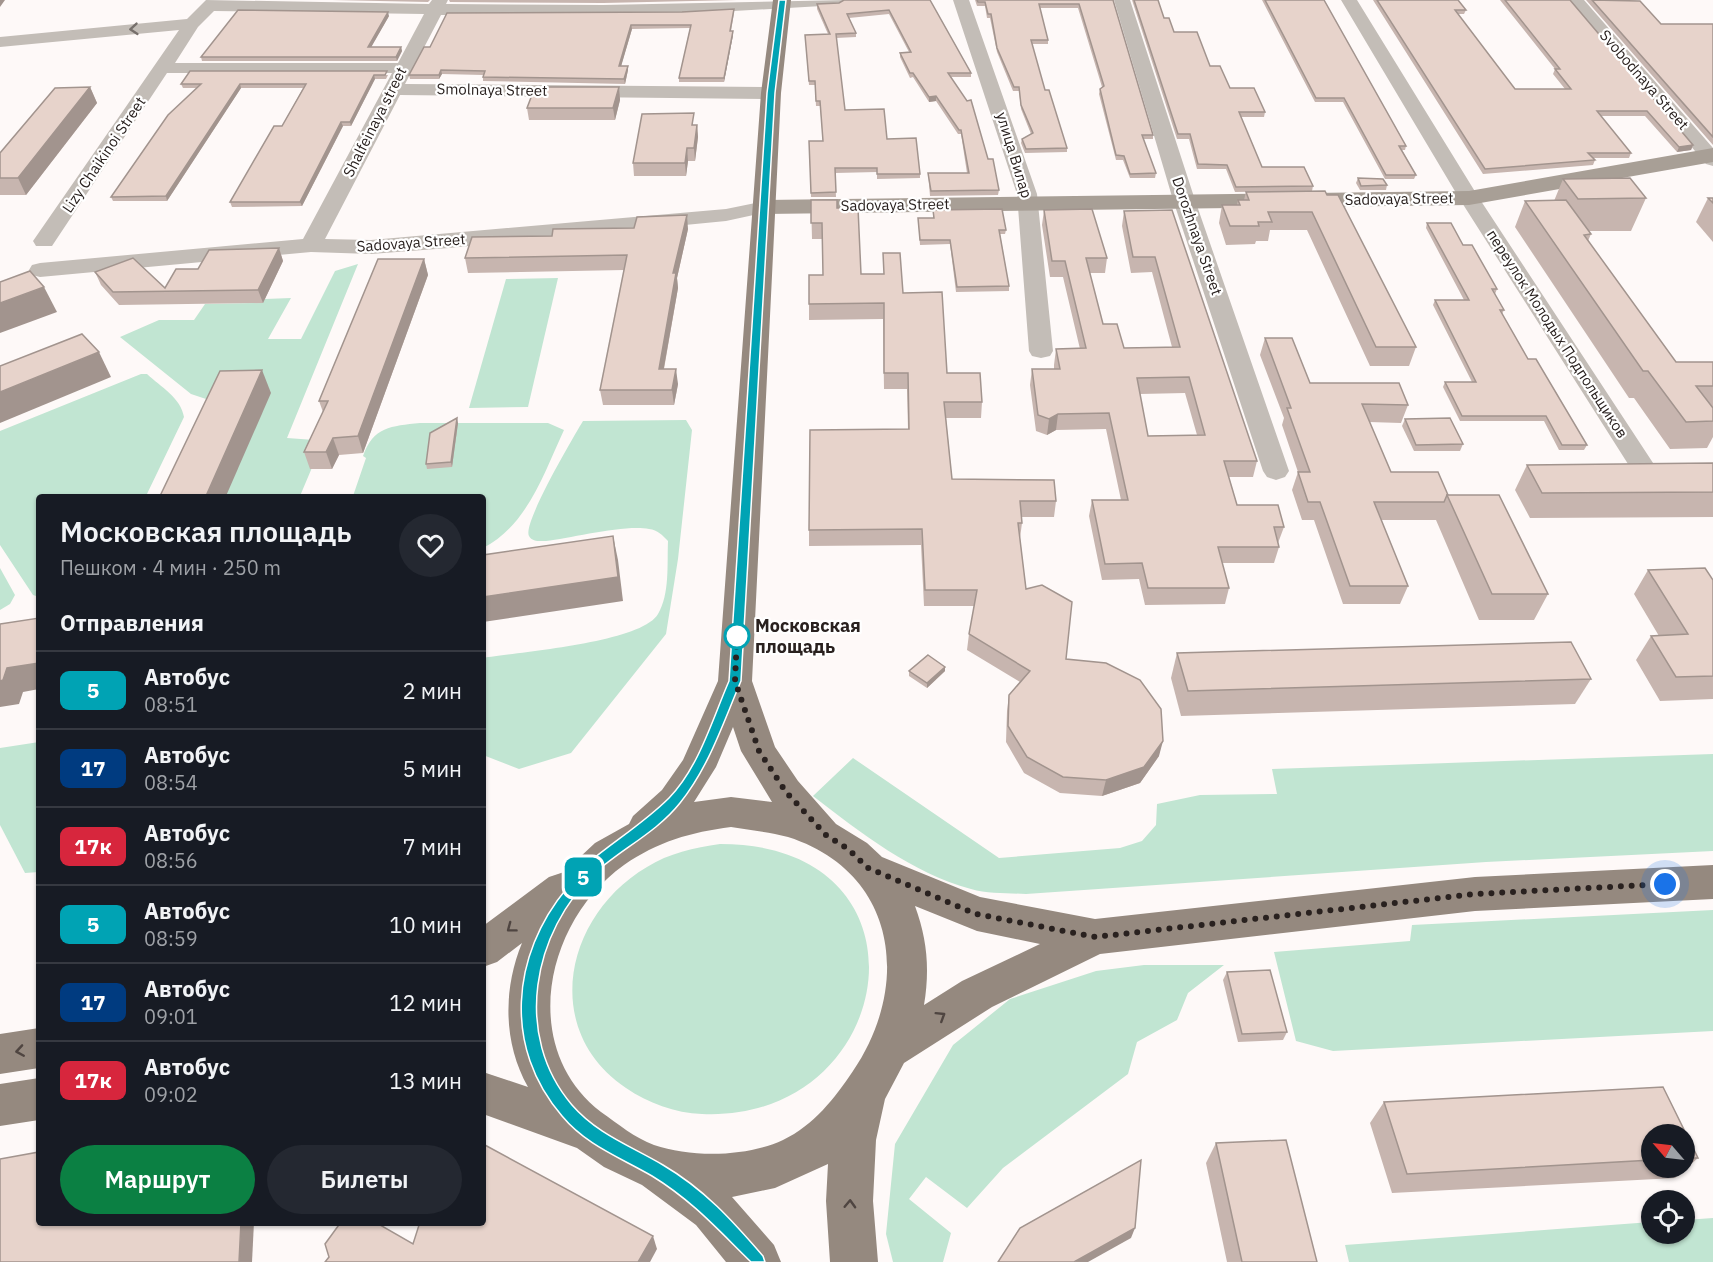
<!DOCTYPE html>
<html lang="ru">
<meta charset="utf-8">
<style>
body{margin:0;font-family:"IBM Plex Sans",sans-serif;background:#242831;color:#f1f3f6;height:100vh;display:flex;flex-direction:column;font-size:22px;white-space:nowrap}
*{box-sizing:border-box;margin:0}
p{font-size:20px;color:#9ea1a6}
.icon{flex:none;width:33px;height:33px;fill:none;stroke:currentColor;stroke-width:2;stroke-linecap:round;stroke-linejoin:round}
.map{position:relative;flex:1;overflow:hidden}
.side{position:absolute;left:36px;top:494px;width:450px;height:732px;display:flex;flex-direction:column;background:#171b24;border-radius:6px;box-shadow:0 2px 4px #0004}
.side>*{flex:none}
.badge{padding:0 12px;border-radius:9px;font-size:21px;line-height:39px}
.needle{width:39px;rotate:298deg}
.buttons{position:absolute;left:1641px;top:1124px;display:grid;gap:12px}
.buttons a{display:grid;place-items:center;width:54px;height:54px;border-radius:50%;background:#171b24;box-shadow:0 2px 4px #0004;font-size:30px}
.you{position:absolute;width:30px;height:30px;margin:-15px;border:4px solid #fff;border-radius:50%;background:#1a73e8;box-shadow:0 0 0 9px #1a73e833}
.map>.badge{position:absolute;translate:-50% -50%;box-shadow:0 0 0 3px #fff}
h2{padding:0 24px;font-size:22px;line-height:54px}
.round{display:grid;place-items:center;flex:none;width:63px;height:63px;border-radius:32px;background:#242831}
.summary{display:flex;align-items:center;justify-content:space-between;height:102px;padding:0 24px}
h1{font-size:28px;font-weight:600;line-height:45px}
.button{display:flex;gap:12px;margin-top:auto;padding:12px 24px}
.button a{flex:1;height:69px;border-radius:36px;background:#0b8043;color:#fff;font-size:24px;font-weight:600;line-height:69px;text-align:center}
.button a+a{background:#242831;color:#f1f3f6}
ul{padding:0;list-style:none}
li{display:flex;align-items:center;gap:18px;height:78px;padding:0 24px;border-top:2px solid #363941}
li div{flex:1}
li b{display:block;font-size:22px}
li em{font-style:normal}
li .badge{min-width:66px;font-weight:700;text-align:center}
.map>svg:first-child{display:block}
</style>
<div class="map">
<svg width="1713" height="1262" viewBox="0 0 1713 1262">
<rect width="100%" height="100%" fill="#fef9f8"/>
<g fill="#c1e5d2">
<polygon points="358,264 287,438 342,442 319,451 300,496 164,496 209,400 191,394 120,337 159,320 194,320 205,304 262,303 265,299 291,298 268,339 301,339 335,271"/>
<polygon points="558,278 528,407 469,408 506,279"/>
<path d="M141,374H147C161,387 181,398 184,417L146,496H39V597L33,595L0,545V431Z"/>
<path d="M686,420L692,430L678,559L666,634L571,753L519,769L483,755V658C518,652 641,643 658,614C670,594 667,564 668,541C662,535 658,530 649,529C626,524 571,538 546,541C540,541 532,542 529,536C522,524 574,436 583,421Z"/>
<path d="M420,423H548L564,430C544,473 527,526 483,548V496H353L366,458L363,456C373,427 391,426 420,423Z"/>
<polygon points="0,568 15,595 10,604 0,610"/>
<polygon points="39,742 39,872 25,873 0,825 0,748"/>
<path d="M1713,754V851L1486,862L1026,894C1008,893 988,894 971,889C912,873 861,833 813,796L853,758L999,858L1120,848L1142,841L1156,825L1157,804L1200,795L1277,794L1272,769Z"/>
<path d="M720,844C943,844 898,1123 702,1114C675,1113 648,1103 626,1088C540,1030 565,915 647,867C669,853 694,848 720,844Z"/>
<polygon points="1713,910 1713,1031 1333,1051 1296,1041 1274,952 1410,941 1412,925"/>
<polygon points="1144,965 1224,965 1188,993 1177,1020 1137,1042 1128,1074 1003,1168 967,1208 926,1177 909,1199 951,1233 943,1262 893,1262 886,1234 895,1144 953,1045 1010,999 1096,971"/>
<polygon points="1713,1218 1713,1262 1349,1262 1345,1245 1651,1222 1652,1233 1684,1233 1685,1220"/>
</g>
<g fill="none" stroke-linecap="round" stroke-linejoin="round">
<g fill="#c3bdb7" fill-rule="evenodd">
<path d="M206,0L429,4L432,0H448L446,4L603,5L847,0L839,5L682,14L441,15L405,84L771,87L780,93L771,99L400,95L325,239L371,240L726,209L765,201L772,203L776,207L772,211L726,221L449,248L371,254L311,252L40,277L32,275L29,270L32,265L40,263L303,239L392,73H167L52,246H36L33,241L179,30L0,47V37L187,19ZM214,11L424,14L398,63H175L198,27Z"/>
<polygon points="953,0 969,0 1037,194 1053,351 1050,356 1041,358 1032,356 1029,351 1017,194"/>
<polygon points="1114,0 1130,0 1195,200 1289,471 1285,477 1276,480 1267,477 1263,471 1173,200"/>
<polygon points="1341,0 1357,0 1479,198 1657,469 1653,475 1644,478 1635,475 1459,198"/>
<polygon points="1567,0 1584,0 1713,148 1713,166 1706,164"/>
</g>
<polygon fill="#a89f96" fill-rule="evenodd" points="1713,148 1713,162 1469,205 765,214 757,212 753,207 757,202 765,200 1469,191"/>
<g fill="#95897f" fill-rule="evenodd">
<path d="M773,0H791L781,93L752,681L775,747L798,781L836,824L867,843L882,857L980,897L1095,919L1475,877L1713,865V899L1475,911L1100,954L992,1007L904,1063L885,1099L876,1140L873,1201L878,1262H830L826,1201L828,1164L775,1188L732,1197L774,1245L781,1262H726L696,1225L642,1185L604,1167L577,1148L483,1114V1072L528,1087C503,1043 503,989 522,943L497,962L483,967V926L549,877L564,872L595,843L629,824L633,816L662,790L683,760L718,681L761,93ZM733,727L741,751L772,802L731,797L694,802L716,767ZM731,827C750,830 769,832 788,837C897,872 912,984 853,1071C834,1099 814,1125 783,1140C747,1157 692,1158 654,1145C635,1138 618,1124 601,1112C518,1048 545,921 624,865C657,842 691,832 731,827ZM915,906L977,931L1040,944L962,981L924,1005C930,969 927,939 915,906Z"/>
<polygon points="39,1028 39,1068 0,1074 0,1034"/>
<polygon points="39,1078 39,1120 0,1126 0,1084"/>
</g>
</g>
<g fill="#c7b5af" fill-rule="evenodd">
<polygon points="332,0 430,0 428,2"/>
<polygon points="449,0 737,0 603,3 450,2"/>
<polygon points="930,0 971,73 971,77 951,77 988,159 999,190 998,195 930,196 928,173 967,173 961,134 958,134 936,101 929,102 913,77 910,78 900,57 900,53 909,52 889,14 849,18 856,33 856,37 836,38 845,110 887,139 920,174 920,178 877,179 877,172 835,173 836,197 811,197 809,141 823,141 820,106 816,106 815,85 809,85 805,35 828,34 817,9 817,4"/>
<polygon points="975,0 1113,0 1153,135 1153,139 1143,139 1156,173 1155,178 1130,178 1123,160 1116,160 1099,94 1100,89 1102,87 1078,8 1040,8 1048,40 1048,44 1032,44 1045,90 1067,148 1067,152 1025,153 1021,143 1022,139 1031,134 1021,109 1019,91 1013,91 997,52 990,18 987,18 985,6 977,6"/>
<polygon points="1132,0 1158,0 1164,18 1174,32 1210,66 1230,88 1265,112 1264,117 1241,117 1262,167 1313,186 1312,191 1235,192 1226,169 1197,169 1189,139 1177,139"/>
<polygon points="1262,0 1324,0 1406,146 1405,150 1402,150 1416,175 1414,179 1385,179 1343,102 1315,102"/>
<polygon points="1373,0 1458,0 1466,10 1464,14 1458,14 1515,89 1565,89 1553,74 1555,69 1500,0 1570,0 1693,145 1691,150 1677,152 1645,116 1601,116 1631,153 1629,158 1593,158 1595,160 1593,165 1483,174"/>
<polygon points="1586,0 1623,0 1661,24 1713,24 1713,145"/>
<polygon points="734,9 734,13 731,31 733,31 733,35 724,82 679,82 679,78 690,28 632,29 621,66 628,70 625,84 483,81 483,75 442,74 439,79 410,79 409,75 682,12"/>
<polygon points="389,16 371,47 401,47 402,51 397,61 202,61 201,57"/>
<polygon points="190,71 388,75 386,79 375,79 351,126 343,126 302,206 232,207 230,202 282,126 303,88 241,88 167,201 113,201 111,197 197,88 183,88 181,84"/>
<polygon points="90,87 97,103 26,195 0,195 0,153"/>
<polygon points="619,87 620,100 615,120 529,120 527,108"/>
<polygon points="695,125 697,125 698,137 695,161 688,161 686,176 634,176 633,163"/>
<polygon points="1358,178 1387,185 1386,190 1360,190 1356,183"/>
<polygon points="1563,179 1646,198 1631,231 1589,231 1591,234 1588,241 1676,362 1713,362 1713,437 1707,448 1670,449 1634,398 1629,398 1515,227 1525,201 1554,201"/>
<polygon points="1325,191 1416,347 1409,366 1370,366 1307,230 1270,230 1268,241 1256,241 1255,244 1226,245 1219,223 1222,205 1237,205 1238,200 1244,200 1246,192"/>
<polygon points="1708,198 1713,198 1713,242 1696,222"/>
<polygon points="811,200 837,208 861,274 903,293 947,373 982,402 981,418 946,418 952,479 1056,501 1054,517 1021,517 1022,523 1020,538 1026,589 1066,659 1159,756 1140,783 1102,796 1060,793 1024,773 1006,742 1007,711 1009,695 1020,682 967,650 969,634 974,606 924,606 921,545 809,546 809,530 908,429 907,389 884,389 883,319 809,320 809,304 823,275 823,239 812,239"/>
<polygon points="933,210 1006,230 1005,234 1000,234 1009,286 1009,291 956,292 950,244 920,245 918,218 933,218"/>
<path d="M1044,210L1107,258L1105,273H1090L1103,324L1124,348L1172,347L1152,272L1131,273L1122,226L1124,211L1172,210L1257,461L1253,477H1229L1237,505L1284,527L1278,543L1279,547L1274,563H1222L1229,588L1225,604L1145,605L1139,579L1102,580L1089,516L1092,500H1121L1106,429L1056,430L1047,435L1036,431L1030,385L1032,369H1054V365L1056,349H1080L1063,277H1050L1042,225ZM1185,393L1197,435L1148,436L1140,394Z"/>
<polygon points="1427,223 1463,245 1497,289 1495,294 1504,310 1502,314 1528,359 1587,445 1584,450 1559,450 1544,421 1460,421 1443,387 1445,382 1472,382 1433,305 1435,300 1464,300 1426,228"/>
<polygon points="688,229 677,278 678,288 664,369 678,384 674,405 603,405 600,390 624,270 468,273 465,258 552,236"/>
<polygon points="279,248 283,261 263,303 119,305 101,285 95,272 165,288 198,269"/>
<polygon points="424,259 428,275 363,453 339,455 332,469 310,469 304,452 323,412 319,401"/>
<polygon points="1265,338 1310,383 1408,405 1401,423 1369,422 1391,472 1448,495 1548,594 1534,620 1479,620 1436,520 1381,520 1408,586 1400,604 1343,604 1314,520 1302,520 1292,490 1298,472 1282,425 1284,418 1260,355"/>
<polygon points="1405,419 1463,444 1460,451 1414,451 1402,426"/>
<polygon points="458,423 452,467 427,469 426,464"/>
<polygon points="1713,463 1713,517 1530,518 1515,490 1527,465"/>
<polygon points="1648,570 1713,580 1713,699 1660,701 1636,660 1651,636 1659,636 1634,594"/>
<polygon points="1177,653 1591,679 1575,704 1181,716 1171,678"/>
<polygon points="909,671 945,671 927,688 909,676"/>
<polygon points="1227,972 1287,1032 1283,1040 1238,1042 1223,980"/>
<path d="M1663,1087L1698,1158L1675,1178L1392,1193L1370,1123L1384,1102ZM1652,1134H1684V1167H1652Z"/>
<polygon points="1216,1143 1317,1262 1227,1262 1206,1163"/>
</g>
<g fill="#a2948e">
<polygon points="0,0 5,0 0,7"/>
<polygon points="388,12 389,16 369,51 368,47"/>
<polygon points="631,25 632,29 620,70 619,66"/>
<polygon points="733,31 733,35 724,82 724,78"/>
<polygon points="401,47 402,51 397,61 396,57"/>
<polygon points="628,66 628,70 625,84 624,79"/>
<polygon points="441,70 442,74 439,79 439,75"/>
<polygon points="374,75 375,79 351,126 350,122"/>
<polygon points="240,84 241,88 167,201 166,196"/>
<polygon points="90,87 97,103 26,195 18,178"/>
<polygon points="619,87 620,100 615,120 613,108"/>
<polygon points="936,96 936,101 929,102 929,97"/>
<polygon points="341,122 343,126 302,206 300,202"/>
<polygon points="697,125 698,137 695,161 694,148"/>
<polygon points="1693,145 1691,150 1677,152 1679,147"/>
<polygon points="687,148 688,161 686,176 685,163"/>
<polygon points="687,215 688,229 677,278 678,288 661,384 659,369 673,273"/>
<polygon points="279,248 283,261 263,303 258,290"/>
<polygon points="424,259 428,275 363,453 358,436"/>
<polygon points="44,287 57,312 0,333 0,303"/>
<polygon points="99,352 111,377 0,423 0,392"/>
<polygon points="676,369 678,384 674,405 672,390"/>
<polygon points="262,370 271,393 226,496 206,496"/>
<polygon points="1058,414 1056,430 1047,435 1049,419"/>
<polygon points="457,418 458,423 452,467 451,462"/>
<polygon points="333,438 339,455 332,469 326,452"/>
<polygon points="613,536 618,560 623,601 483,622 483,597"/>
<polygon points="39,663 39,689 23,692 19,704 0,707 0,681 7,668"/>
<polygon points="945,667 945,671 927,688 927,683"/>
<polygon points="1163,741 1159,756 1140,783 1102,796 1106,780"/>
<polygon points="241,1222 254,1222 252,1262 239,1262"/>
<polygon points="1135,1228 1131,1238 1088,1262 1074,1262"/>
<polygon points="653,1236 657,1249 650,1262 638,1262"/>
</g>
<g fill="#e7d3cb" stroke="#a2948e" stroke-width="1.5" fill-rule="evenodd">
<polygon points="844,0 930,0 971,73 948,73 967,101 971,100 988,159 993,159 999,190 931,191 928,173 969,173 961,130 959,130 936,96 929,97 913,73 910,73 900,53 911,52 889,10 847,14 856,33 836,34 845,110 884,109 887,139 916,138 920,174 877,174 877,168 835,168 836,192 811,193 809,141 823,141 820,101 816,101 815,81 809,81 805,35 830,34 817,4 839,3"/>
<polygon points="977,0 1113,0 1153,135 1142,135 1156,173 1130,174 1124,156 1116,155 1100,89 1104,86 1079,4 1039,4 1048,40 1031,40 1045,90 1049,90 1067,148 1026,149 1022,139 1033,133 1021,105 1019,87 1014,87 997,48 991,14 988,14 985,2 978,2"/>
<polygon points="1134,0 1158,0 1164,18 1169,18 1174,32 1197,32 1210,66 1220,66 1230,88 1254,88 1265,112 1239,112 1262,167 1304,167 1313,186 1236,187 1227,165 1198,164 1190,134 1178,134"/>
<polygon points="1265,0 1324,0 1406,146 1399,146 1416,175 1386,175 1344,98 1316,98"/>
<polygon points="1377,0 1458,0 1466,10 1455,10 1515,89 1571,89 1555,69 1560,69 1505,0 1570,0 1693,145 1679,147 1647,111 1597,111 1631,153 1588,153 1595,160 1485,169"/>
<polygon points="1592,0 1640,1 1661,24 1713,24 1713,137"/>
<polygon points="734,9 730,31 733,31 724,78 679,78 691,25 631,25 619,66 628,66 624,79 483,77 485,71 441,70 439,75 409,75 424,47 430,47 447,13 682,12"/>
<polygon points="238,10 388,12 368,47 401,47 396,57 201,57"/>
<polygon points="190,71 387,71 385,75 374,75 350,122 341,122 300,202 230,202 274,126 282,126 306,84 240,84 166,196 111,197 168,115 201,84 181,84"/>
<polygon points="90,87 18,178 0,178 0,153 55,88"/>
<polygon points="535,87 619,87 613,108 527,108"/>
<polygon points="694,113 692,125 697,125 694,148 687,148 685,163 633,163 642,114"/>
<polygon points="1358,178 1383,179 1387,185 1361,186"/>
<polygon points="1630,178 1646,198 1578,199 1563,179"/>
<polygon points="1325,191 1327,195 1338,195 1416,347 1376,347 1312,212 1268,212 1272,222 1258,222 1259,226 1230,226 1222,205 1240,205 1238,200 1249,200 1246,192"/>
<polygon points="1708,198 1713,198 1713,203"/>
<polygon points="811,200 837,200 837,208 858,208 861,274 884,274 883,253 900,253 903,293 942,292 947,373 980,373 982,402 944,402 952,479 1054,480 1056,501 1020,501 1022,523 1018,523 1026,589 1042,585 1072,602 1066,659 1106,663 1140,680 1161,709 1163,741 1144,767 1106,780 1063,777 1027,757 1008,726 1009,695 1030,671 969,634 977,590 925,590 922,529 809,530 810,430 909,429 908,373 884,373 884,303 809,304 809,275 823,275 822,223 811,223"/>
<polygon points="1566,200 1591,234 1584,235 1676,362 1713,362 1713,386 1696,386 1713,408 1713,421 1686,422 1648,371 1643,371 1525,201"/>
<polygon points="1002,209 1006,230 999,230 1009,286 957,287 950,240 920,240 918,218 934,218 933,210"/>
<path d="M1092,209L1107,258H1086L1103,324H1117L1124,348L1180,347L1155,257H1133L1124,211L1172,210L1257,461H1224L1237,505H1278L1284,527H1274L1279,547H1218L1229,588H1148L1142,563L1105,564L1092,500H1128L1109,413L1058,414L1049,419L1038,415L1032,369H1060L1056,349L1086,348L1065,261H1052L1044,210ZM1189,377L1205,435L1148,436L1137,378Z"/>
<polygon points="687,215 673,273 676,273 659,369 676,369 672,390 600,390 627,255 465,258 472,237 552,236 553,229 634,228 637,217"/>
<polygon points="1427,223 1451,223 1463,245 1472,245 1497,289 1492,289 1504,310 1500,310 1528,359 1536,359 1587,445 1562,445 1546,416 1462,416 1445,382 1476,382 1435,300 1469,300"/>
<polygon points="279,248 258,290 113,292 95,272 133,258 165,288 176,269 198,269 209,250"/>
<polygon points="378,259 424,259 358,436 333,438 326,452 304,452 328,401 319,401"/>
<polygon points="30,271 44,287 0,303 0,282"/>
<polygon points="82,334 99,352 0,392 0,366"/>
<polygon points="1265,338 1292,338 1310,383 1399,383 1408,405 1362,404 1391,472 1438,472 1448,495 1447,495 1444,502 1374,502 1408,586 1350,586 1320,502 1308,502 1298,472 1310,472 1287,408 1291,408"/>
<polygon points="262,370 206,496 160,496 220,371"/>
<polygon points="457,418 451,462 426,464 430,433"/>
<polygon points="1450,418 1463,444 1416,445 1405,419"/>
<polygon points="1713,463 1713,492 1542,493 1527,465"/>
<polygon points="1447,495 1499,495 1548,594 1492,594"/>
<polygon points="613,536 618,577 483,597 483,555"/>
<polygon points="1705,568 1713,580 1713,676 1676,677 1651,636 1688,634 1648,570"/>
<polygon points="39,618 39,663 7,668 3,680 0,681 0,624"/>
<polygon points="1571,642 1591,679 1188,691 1177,653"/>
<polygon points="928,655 945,667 927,683 909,671"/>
<polygon points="1270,970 1287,1032 1242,1034 1227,972"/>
<polygon points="1663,1087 1698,1158 1684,1158 1684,1134 1652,1134 1652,1160 1407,1174 1384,1102"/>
<polygon points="1286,1140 1317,1262 1242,1262 1216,1143"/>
<polygon points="483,1144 653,1236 638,1262 325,1262 329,1257 325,1244 341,1222 375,1222 413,1244 420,1222 483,1222"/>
<polygon points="39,1152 39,1222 241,1222 239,1262 0,1262 0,1159"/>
<polygon points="1141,1160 1135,1228 1074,1262 998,1262 1020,1228"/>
</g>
<defs><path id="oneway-chevron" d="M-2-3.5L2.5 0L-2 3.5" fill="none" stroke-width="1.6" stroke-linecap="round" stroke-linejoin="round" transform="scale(1.5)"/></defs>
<use stroke="#766f6b" href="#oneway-chevron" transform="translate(134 29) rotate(175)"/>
<g stroke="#4f4541">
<use href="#oneway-chevron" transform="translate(511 928) rotate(143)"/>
<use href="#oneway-chevron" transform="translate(941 1016) rotate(-32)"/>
<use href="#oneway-chevron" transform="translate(20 1051) rotate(171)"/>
<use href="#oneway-chevron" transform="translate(850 1204) rotate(-88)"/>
</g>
<path fill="#00a3b4" stroke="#fff" stroke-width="1.5" d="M779,0H786L775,93L741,681C723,723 709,767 680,803C657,832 623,848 596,872C532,932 513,1036 572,1105C597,1134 631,1146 663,1165C704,1189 732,1220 763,1256L765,1262H751C720,1232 693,1201 652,1176C619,1157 586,1145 562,1116C503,1048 511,955 567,888C574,880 580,870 588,863C614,841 644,823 669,798C699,767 712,720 729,681L767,93Z"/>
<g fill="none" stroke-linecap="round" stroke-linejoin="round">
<polyline stroke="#29211f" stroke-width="6" stroke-dasharray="0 10.8" points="737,636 735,681 759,751 786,792 826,835 848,849 868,868 976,914 1095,937 1475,894 1665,884"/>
</g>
<circle fill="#fff" stroke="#00a3b4" stroke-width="3" cx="737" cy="636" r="12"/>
<g text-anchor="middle" stroke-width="4.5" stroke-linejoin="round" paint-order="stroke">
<g font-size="15" fill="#29211f" stroke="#fff">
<text transform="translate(1644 80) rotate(49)" y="5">Svobodnaya Street</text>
<text transform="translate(492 90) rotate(1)" y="5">Smolnaya Street</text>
<text transform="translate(375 122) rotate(-63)" y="5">Shalfeinaya street</text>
<text transform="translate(104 155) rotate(-56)" y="5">Lizy Chaikinoi Street</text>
<text transform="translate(1014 155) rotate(73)" y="5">улица Вилар</text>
<text transform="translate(1399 199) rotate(-1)" y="5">Sadovaya Street</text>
<text transform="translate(895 205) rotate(-1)" y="5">Sadovaya Street</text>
<text transform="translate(1197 236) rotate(71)" y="5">Dorozhnaya Street</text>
<text transform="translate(411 243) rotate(-4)" y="5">Sadovaya Street</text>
<text transform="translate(1557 334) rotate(57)" y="5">переулок Молодых Подпольщиков</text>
</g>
<g font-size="18" font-weight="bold" fill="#29211f" stroke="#fff" text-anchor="start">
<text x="755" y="632">Московская<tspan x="755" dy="21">площадь</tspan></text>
</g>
</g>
</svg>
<div class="buttons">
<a><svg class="needle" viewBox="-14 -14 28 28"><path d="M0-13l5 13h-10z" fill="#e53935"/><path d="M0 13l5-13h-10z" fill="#9ea1a6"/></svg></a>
<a><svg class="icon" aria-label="locate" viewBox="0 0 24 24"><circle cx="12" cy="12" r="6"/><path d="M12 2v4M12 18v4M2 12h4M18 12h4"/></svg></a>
</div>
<div class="you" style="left:1665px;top:884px"></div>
<b class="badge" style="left:583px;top:877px;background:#00a3b4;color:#fff">5</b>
<section class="side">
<div class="summary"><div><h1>Московская площадь</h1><p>Пешком · 4 мин · 250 m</p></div><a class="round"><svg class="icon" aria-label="heart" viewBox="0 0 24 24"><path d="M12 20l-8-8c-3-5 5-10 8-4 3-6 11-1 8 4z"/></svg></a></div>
<h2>Отправления</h2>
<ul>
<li><span class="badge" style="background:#00a3b4;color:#fff">5</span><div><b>Автобус</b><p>08:51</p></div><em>2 мин</em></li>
<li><span class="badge" style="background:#003b80;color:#fff">17</span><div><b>Автобус</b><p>08:54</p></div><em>5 мин</em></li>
<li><span class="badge" style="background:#d7263d;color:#fff">17к</span><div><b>Автобус</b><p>08:56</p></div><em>7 мин</em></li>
<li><span class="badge" style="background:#00a3b4;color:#fff">5</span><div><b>Автобус</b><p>08:59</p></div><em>10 мин</em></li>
<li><span class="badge" style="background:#003b80;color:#fff">17</span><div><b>Автобус</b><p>09:01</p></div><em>12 мин</em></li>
<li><span class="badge" style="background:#d7263d;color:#fff">17к</span><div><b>Автобус</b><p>09:02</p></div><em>13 мин</em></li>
</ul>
<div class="button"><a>Маршрут</a><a>Билеты</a></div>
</section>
</div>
